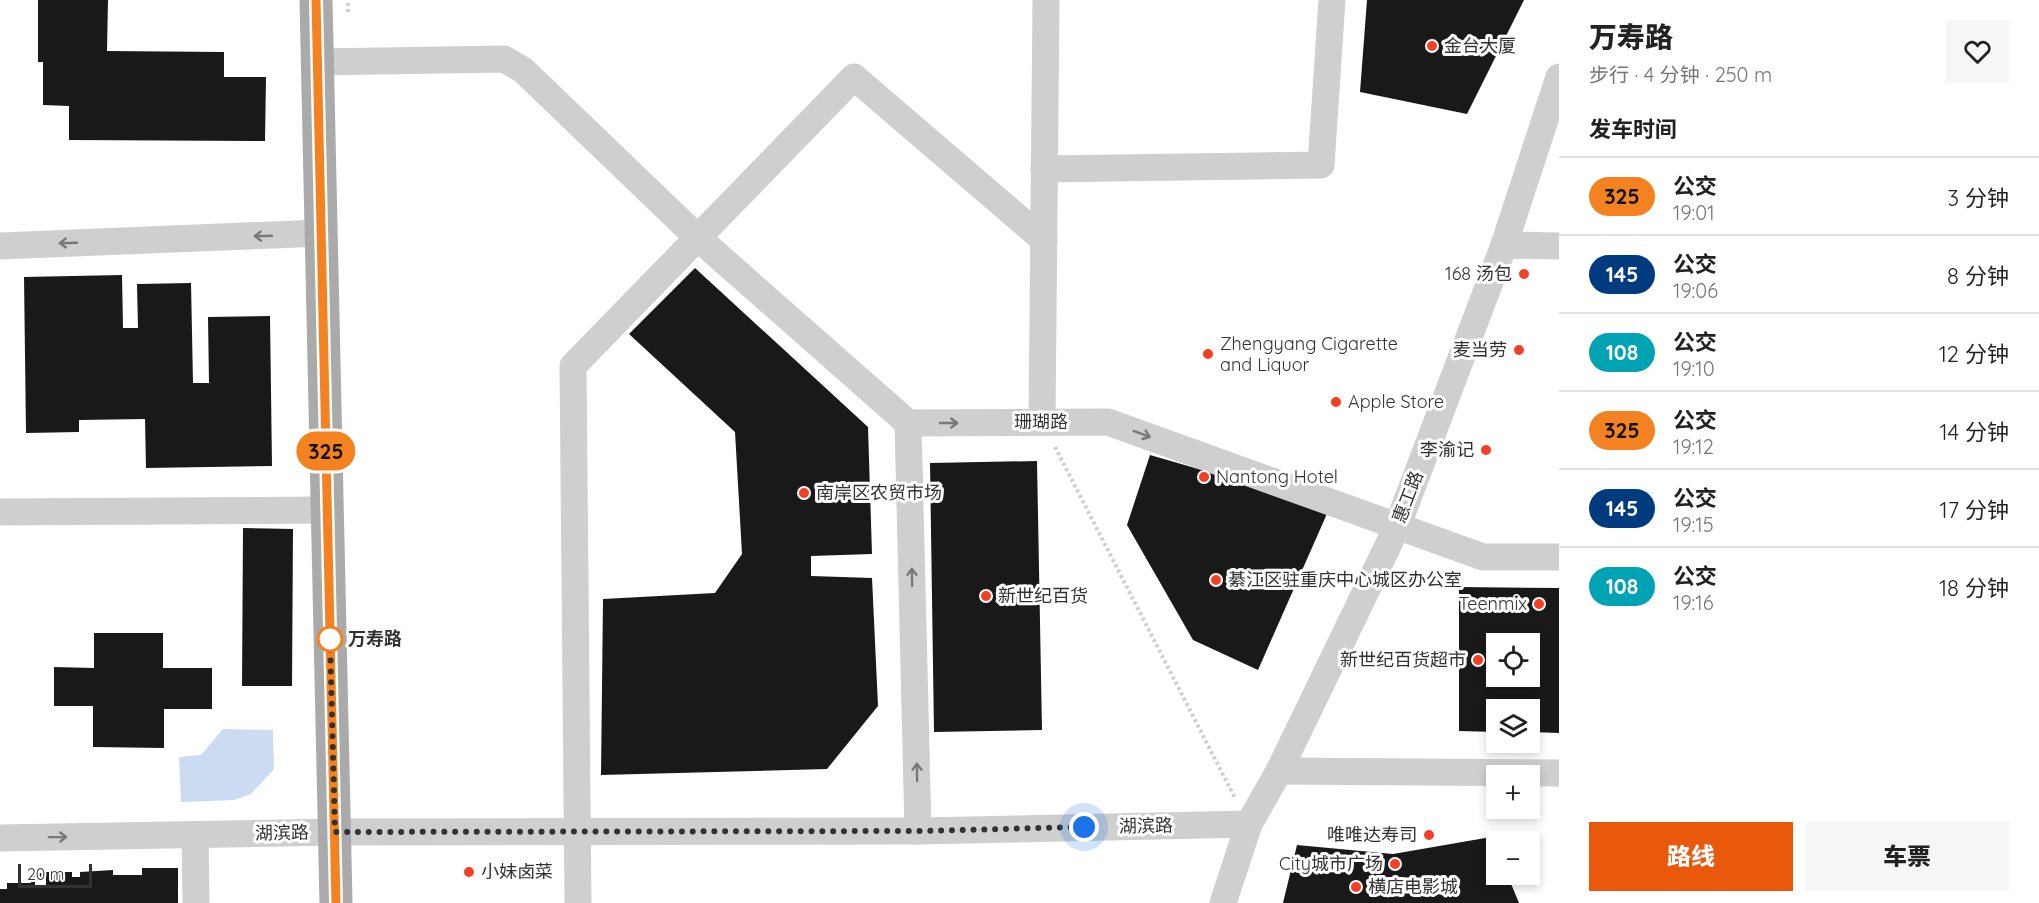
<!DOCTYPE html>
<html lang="zh">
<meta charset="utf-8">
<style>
body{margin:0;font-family:Quicksand,"Noto Sans SC",sans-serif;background:#f6f6f6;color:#222;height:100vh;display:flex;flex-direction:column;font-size:22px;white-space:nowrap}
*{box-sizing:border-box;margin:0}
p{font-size:20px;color:#767676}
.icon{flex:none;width:33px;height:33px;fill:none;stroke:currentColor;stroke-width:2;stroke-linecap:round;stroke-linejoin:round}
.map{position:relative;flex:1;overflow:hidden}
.side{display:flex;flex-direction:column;background:#fff;width:480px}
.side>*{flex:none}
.badge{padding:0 12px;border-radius:20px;font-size:21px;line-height:39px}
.fabs{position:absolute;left:1486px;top:633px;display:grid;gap:12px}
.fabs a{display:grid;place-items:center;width:54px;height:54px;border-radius:0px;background:#fff;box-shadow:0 3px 9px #0003;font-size:30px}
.scale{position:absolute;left:18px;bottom:15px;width:74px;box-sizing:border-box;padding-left:6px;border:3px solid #323232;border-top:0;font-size:16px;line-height:21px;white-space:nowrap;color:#323232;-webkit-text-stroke:4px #fff;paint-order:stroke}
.you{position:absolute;width:30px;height:30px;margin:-15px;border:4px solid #fff;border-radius:50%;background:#1a73e8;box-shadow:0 0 0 9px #1a73e833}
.map>.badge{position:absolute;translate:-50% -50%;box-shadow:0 0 0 3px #fff}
h2{padding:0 30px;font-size:22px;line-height:54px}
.round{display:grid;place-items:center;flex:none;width:63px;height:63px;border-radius:0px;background:#f6f6f6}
.headline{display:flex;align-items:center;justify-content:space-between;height:102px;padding:0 30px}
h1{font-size:28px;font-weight:800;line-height:45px}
.button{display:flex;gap:12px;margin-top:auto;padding:12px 30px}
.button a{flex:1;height:69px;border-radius:0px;background:#ea580c;color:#fff;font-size:24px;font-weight:800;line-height:69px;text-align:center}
.button a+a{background:#f6f6f6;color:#222}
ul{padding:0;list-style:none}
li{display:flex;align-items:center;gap:18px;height:78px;padding:0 30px;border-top:2px solid #e0e0e0}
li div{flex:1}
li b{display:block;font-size:22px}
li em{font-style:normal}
li .badge{min-width:66px;font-weight:700;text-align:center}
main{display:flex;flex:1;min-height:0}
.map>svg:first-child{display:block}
</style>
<main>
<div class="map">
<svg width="1559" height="903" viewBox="0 0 1559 903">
<rect width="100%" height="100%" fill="#fff"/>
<polygon fill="#cbdbf1" points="223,729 273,730 274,769 251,794 234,800 181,802 179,757 201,755"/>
<g fill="#191919" fill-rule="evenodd">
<polygon points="38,0 108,0 107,51 224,52 224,77 266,77 265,141 69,140 69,106 43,105 43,62 38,62"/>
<polygon points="1367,0 1524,0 1467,114 1360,92"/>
<polygon points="695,268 868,427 872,554 811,556 811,576 872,578 878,706 827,769 601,775 603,599 715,593 742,554 735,432 629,334"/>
<polygon points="122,275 123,328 138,328 137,284 191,283 193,383 209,383 208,317 270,316 272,466 146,468 145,419 79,420 79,432 26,433 24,277"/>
<polygon points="1150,455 1330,507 1258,670 1193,640 1127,525"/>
<polygon points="1037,461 1042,730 934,732 930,463"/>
<polygon points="243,528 293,529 292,686 242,686"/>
<path d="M1459,587L1559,588V733L1530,732V710H1497V732L1459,731ZM1497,644H1530V676H1497Z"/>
<polygon points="94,633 163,633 163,668 212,668 212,709 164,709 164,748 93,747 93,706 54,706 54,667 94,668"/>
<polygon points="1491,837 1497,850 1497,874 1507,874 1519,903 1283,903 1297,845 1393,854"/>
<polygon points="142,868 178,868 178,903 0,903 0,889 7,889 7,883 31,883 31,874 42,873 42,877 35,877 35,886 46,886 46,872 72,872 72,877 80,877 80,872 113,870 113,875 142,875"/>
</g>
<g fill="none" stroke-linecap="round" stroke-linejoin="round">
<g stroke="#cfcfcf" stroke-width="4" stroke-dasharray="3 3" stroke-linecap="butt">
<polyline points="348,12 348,0"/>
<polyline points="1055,447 1235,798"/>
</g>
<g stroke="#cfcfcf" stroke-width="27">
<polyline points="317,62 504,59 523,70 698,238 908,423"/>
<polyline points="1044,169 1321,165 1332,0"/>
<polyline points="1504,245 1559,246"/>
<polyline points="0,246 321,233"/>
<polyline points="1042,422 1046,0"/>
<polyline points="0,512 328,510"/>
<polyline points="1279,771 1559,773"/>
<polyline points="918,831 908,423 1108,422 1483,557 1559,557"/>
<polyline points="195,835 196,903"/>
<polyline points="0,838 335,832 918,831 1249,824"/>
<polyline points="578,903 573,366 854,77 1044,240"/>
<polyline points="1223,903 1249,824 1279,771 1397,527 1504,245 1559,77"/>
</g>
<polyline stroke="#aaa" stroke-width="33" points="316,0 336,903"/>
</g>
<defs><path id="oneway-shaft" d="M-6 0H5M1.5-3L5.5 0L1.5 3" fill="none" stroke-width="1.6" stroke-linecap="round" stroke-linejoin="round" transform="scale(1.5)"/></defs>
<g stroke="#797979">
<use href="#oneway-shaft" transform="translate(263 236) rotate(178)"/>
<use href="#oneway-shaft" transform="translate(68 243) rotate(178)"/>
<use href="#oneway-shaft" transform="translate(949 423)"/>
<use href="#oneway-shaft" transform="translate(1142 434) rotate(20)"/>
<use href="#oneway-shaft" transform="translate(912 577) rotate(-91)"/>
<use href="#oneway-shaft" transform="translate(917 772) rotate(-91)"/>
<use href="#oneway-shaft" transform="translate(58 837) rotate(-1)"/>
</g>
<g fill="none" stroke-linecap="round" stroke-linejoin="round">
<defs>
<polyline id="line" points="316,0 336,903"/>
</defs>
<use href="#line" stroke="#fff" stroke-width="14"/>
<use href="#line" stroke="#f58220" stroke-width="9"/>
<polyline stroke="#323232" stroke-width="6" stroke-dasharray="0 10.8" points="330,639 335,832 918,831 1084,827"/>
</g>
<g fill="#f63e27" stroke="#fff" stroke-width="2">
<circle cx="1432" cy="46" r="6"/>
<circle cx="1524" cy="274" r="6"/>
<circle cx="1519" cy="350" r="6"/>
<circle cx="1208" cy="354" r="6"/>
<circle cx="1336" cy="402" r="6"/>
<circle cx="1486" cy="450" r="6"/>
<circle cx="1204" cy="477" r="6"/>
<circle cx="804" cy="493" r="6"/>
<circle cx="1216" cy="580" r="6"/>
<circle cx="986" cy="596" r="6"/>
<circle cx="1539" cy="604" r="6"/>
<circle cx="1478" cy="660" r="6"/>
<circle cx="1429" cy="835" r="6"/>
<circle cx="1395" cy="864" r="6"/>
<circle cx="469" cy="872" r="6"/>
<circle cx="1356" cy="887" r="6"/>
</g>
<circle fill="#fff" stroke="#f58220" stroke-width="3" cx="330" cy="639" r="12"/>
<g text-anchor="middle" stroke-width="6" stroke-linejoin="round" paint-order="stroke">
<g font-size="18" fill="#323232" stroke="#fff" text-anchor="start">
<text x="1444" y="52">金台大厦</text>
<text x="1512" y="280" text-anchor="end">168 汤包</text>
<text x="1220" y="350">Zhengyang Cigarette<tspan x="1220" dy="21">and Liquor</tspan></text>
<text x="1507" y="356" text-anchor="end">麦当劳</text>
<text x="1348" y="408">Apple Store</text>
<text x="1474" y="456" text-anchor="end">李渝记</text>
<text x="1216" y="483">Nantong Hotel</text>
<text x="816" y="499">南岸区农贸市场</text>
<text x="1228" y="586">綦江区驻重庆中心城区办公室</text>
<text x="998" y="602">新世纪百货</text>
<text x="1527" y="610" text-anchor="end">Teenmix</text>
<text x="1466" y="666" text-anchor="end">新世纪百货超市</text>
<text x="1417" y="841" text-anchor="end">唯唯达寿司</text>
<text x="1383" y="870" text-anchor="end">City城市广场</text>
<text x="481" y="878">小妹卤菜</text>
<text x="1368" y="893">横店电影城</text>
</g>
<g font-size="18" fill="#323232" stroke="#fff">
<text x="1041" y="428">珊瑚路</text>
<text transform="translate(1408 497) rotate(-69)" y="6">惠工路</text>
<text transform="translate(1146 826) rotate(-1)" y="6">湖滨路</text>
<text transform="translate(282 833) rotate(-1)" y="6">湖滨路</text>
</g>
<g font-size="18" font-weight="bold" fill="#323232" stroke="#fff" text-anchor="start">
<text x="348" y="645">万寿路</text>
</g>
</g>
</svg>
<div class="fabs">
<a><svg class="icon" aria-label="locate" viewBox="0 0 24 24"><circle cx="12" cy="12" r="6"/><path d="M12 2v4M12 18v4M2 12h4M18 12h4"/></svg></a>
<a><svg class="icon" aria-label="layers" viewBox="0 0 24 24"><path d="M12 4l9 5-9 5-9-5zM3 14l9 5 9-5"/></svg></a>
<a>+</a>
<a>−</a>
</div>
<div class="scale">20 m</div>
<div class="you" style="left:1084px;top:827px"></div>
<b class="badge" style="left:326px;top:451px;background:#f58220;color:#111">325</b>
</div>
<section class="side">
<div class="headline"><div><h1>万寿路</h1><p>步行 · 4 分钟 · 250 m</p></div><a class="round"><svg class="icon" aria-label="heart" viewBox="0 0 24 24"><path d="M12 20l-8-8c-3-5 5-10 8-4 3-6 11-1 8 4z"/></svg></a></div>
<h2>发车时间</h2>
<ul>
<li><span class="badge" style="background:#f58220;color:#111">325</span><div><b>公交</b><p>19:01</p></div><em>3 分钟</em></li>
<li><span class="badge" style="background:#003b80;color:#fff">145</span><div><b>公交</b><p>19:06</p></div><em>8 分钟</em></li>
<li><span class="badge" style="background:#00a3b4;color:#fff">108</span><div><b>公交</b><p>19:10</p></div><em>12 分钟</em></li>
<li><span class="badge" style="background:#f58220;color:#111">325</span><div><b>公交</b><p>19:12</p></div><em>14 分钟</em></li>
<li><span class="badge" style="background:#003b80;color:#fff">145</span><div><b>公交</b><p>19:15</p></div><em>17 分钟</em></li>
<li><span class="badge" style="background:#00a3b4;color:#fff">108</span><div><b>公交</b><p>19:16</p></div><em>18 分钟</em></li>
</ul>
<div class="button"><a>路线</a><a>车票</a></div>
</section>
</main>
